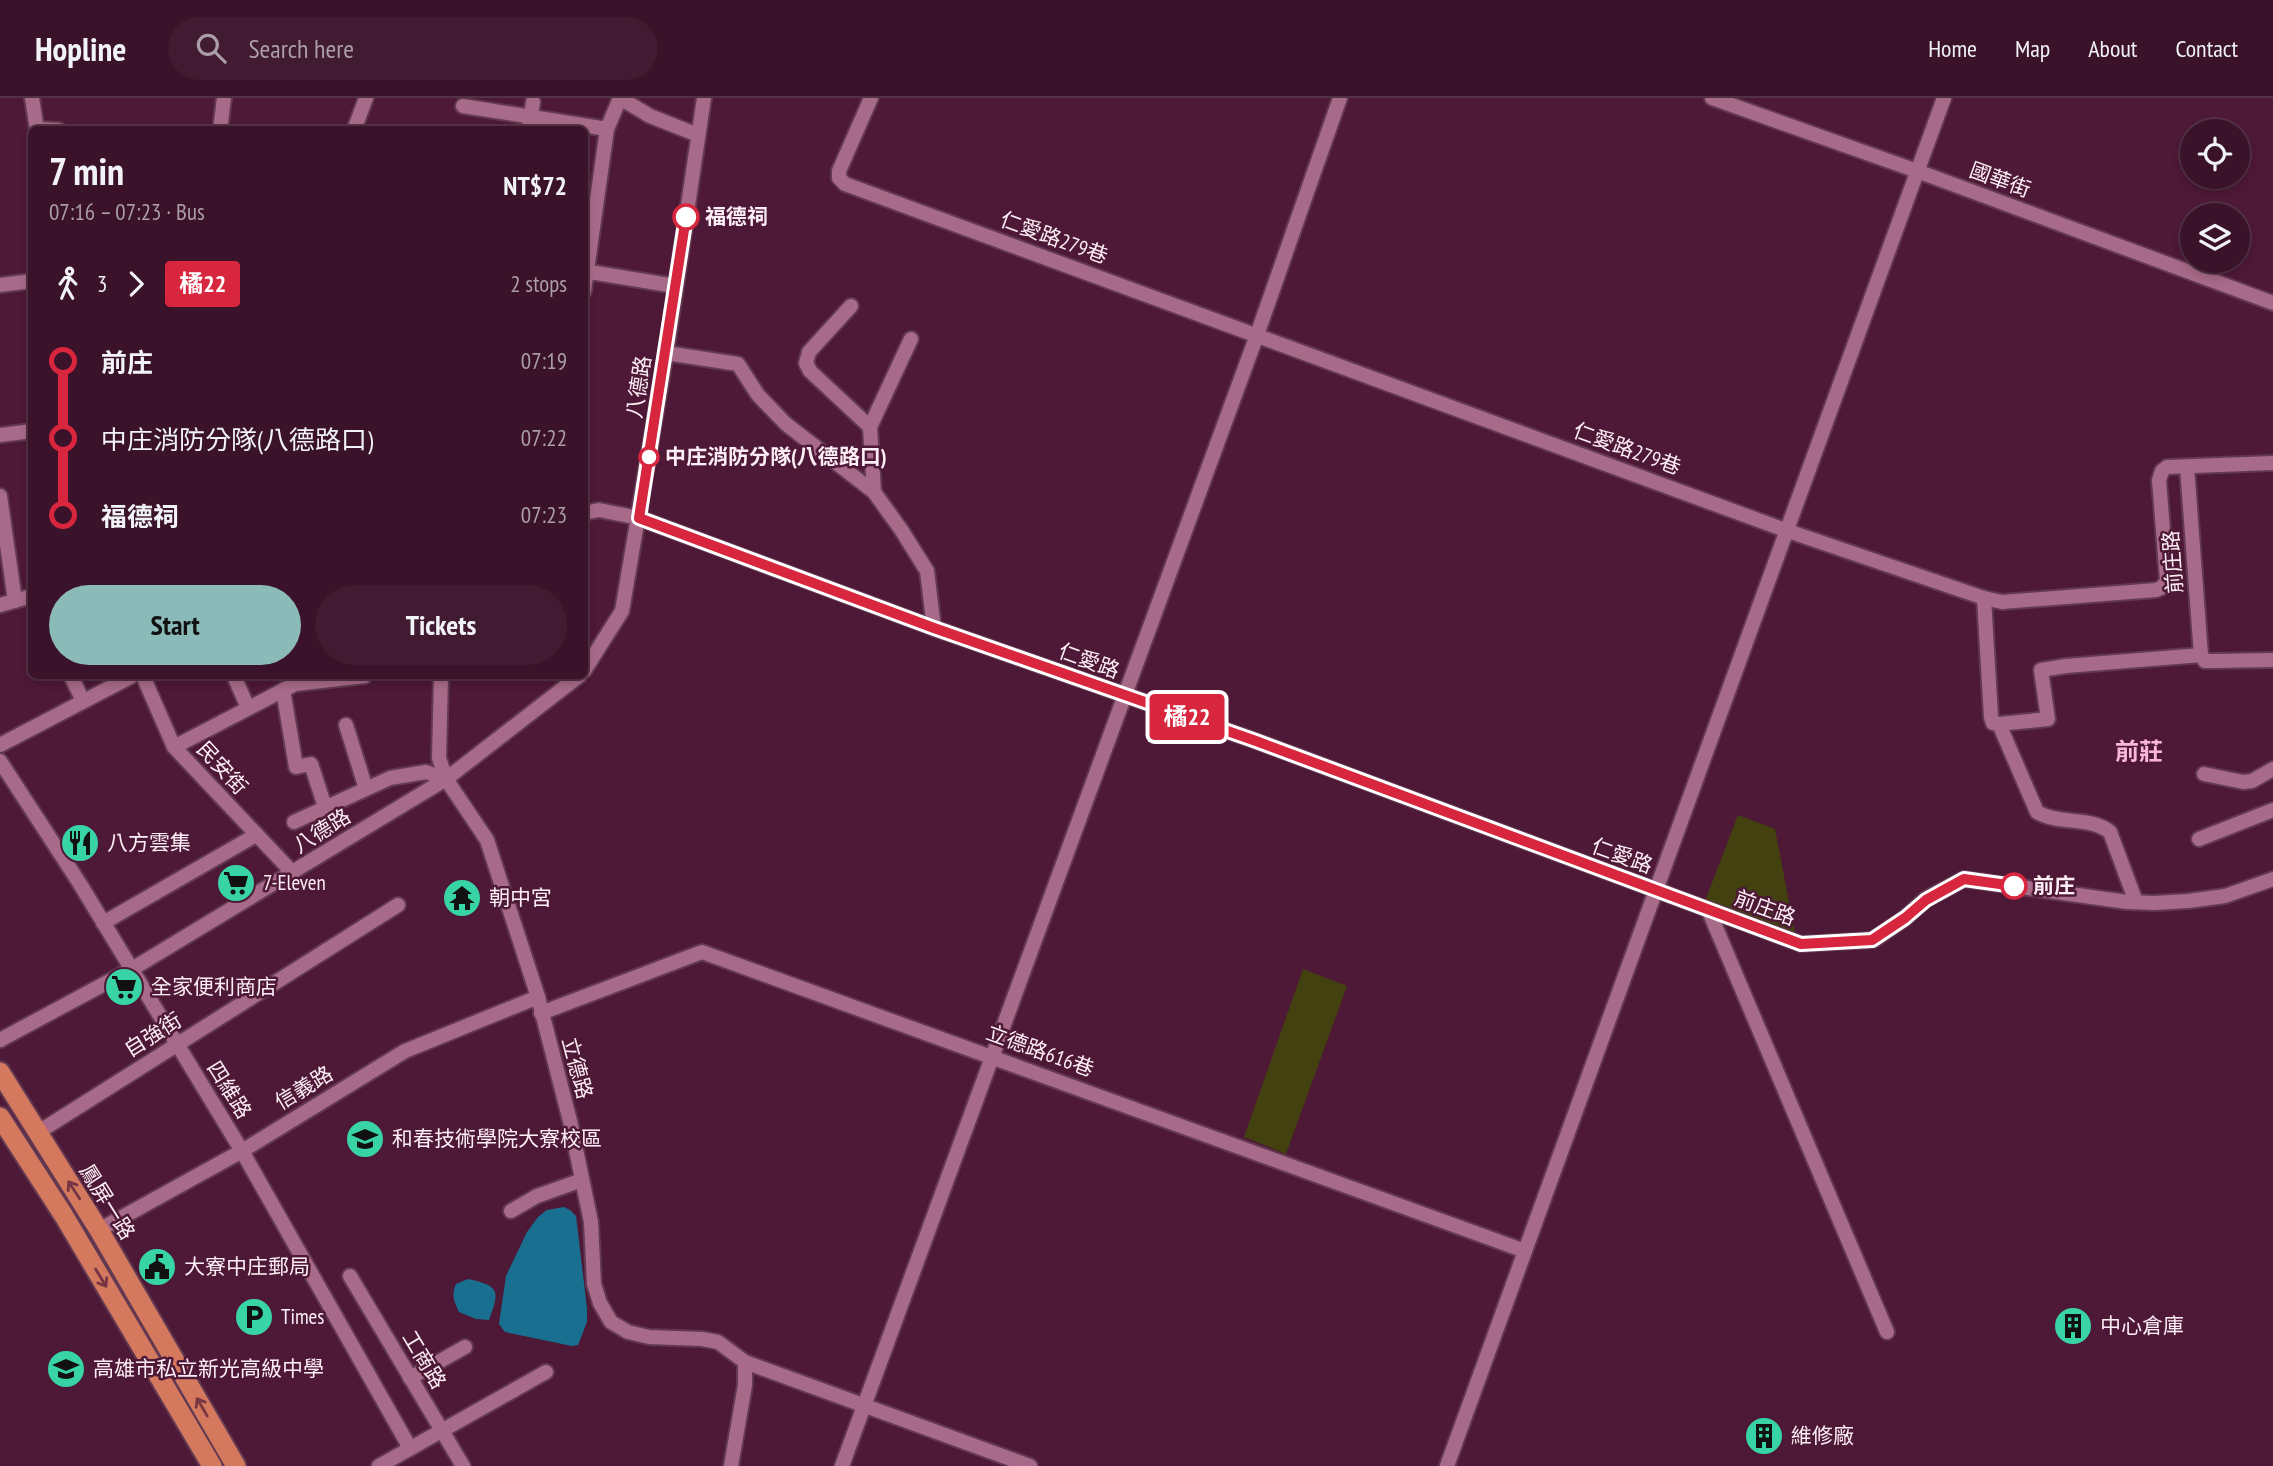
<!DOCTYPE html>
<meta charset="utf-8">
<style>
body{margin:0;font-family:"PT Sans Narrow","Noto Sans TC",sans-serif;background:#411b31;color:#f1f3f6;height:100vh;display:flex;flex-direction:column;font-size:26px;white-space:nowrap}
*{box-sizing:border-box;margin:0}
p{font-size:23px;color:#ab9ea8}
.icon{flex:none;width:38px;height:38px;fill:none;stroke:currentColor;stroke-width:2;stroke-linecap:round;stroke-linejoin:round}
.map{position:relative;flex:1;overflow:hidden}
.sheet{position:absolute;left:28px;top:28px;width:560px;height:553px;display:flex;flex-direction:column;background:#3a1229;border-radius:10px;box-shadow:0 4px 10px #0003,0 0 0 2px #543246}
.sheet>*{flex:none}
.badge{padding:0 14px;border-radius:5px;font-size:24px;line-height:46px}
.fabs{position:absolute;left:2180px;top:21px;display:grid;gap:14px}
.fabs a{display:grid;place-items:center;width:70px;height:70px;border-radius:50%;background:#3a1229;box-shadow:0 4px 10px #0003,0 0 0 2px #543246;font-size:35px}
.map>.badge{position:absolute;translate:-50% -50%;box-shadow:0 0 0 4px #fff}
.legs{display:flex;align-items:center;gap:10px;height:77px;padding:0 21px;font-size:23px}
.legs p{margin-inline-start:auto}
.headline{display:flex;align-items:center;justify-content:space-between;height:119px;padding:0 21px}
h1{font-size:38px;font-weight:600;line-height:52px}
.action{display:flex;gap:14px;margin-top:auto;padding:14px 21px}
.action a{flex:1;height:80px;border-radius:42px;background:#8bbbb9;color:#111;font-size:28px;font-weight:600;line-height:80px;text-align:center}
.action a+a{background:#411b31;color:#f1f3f6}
ul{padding:0 21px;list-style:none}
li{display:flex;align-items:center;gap:24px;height:77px;font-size:26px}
li i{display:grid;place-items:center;width:10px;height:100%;margin:0 9px;background:currentColor}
li i::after{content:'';width:18px;height:18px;margin:-9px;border:5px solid;border-radius:50%;background:#3a1229}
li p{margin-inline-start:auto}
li:first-child i{background:linear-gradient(#0000 50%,currentColor 0)}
li:last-child i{background:linear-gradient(currentColor 50%,#0000 0)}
header{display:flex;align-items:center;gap:42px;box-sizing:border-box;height:98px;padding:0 35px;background:#3a1229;border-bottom:2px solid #543246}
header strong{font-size:33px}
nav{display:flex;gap:38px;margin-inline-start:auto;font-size:24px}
.search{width:490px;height:63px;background:#411b31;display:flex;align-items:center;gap:18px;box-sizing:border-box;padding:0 24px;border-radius:38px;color:#ab9ea8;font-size:26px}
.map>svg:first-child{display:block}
</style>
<header>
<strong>Hopline</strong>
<div class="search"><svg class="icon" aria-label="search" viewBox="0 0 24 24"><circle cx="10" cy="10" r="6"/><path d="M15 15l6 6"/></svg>Search here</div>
<nav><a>Home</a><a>Map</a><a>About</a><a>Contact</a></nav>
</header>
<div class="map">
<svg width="2273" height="1368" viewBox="0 0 2273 1368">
<rect width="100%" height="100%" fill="#4e1837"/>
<g fill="#42410f">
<polygon points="1738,717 1775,731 1795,835 1705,803"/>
<polygon points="1303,871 1347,888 1286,1056 1244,1039"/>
</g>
<g fill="#186f8f">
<polygon points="564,1109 570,1112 576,1118 587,1210 587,1224 578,1247 572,1248 505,1234 499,1226 506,1178 527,1134 538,1119 547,1112"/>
<path d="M468,1181C500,1188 500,1193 489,1222L476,1221L459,1214C454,1203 451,1197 456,1186Z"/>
</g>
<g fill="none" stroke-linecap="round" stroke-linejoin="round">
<defs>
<g id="minor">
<polyline points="32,0 37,32"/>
<polyline points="871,0 839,73 839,80 845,86 1785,432 1984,500 2002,504 2156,492 2163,489 2167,482 2159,382 2162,373 2167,369 2273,365"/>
<polyline points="1712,0 1917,73 2273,205"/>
<polyline points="463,8 607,31"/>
<polyline points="37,31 59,32"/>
<polyline points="220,32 224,0"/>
<polyline points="354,32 366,0"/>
<polyline points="529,32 533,4"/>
<polyline points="584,173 675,188"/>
<polyline points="0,187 32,183"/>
<polyline points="584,193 607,31 620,0 650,18 698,37"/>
<polyline points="851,208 809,254 806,265 810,273 870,329"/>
<polyline points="666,255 738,266 758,297 786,326 874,394 902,433 927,473 934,530"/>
<polyline points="0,337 32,333"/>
<polyline points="2187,369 2201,557"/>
<polyline points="874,394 870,329 911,241"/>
<polyline points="0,398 15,503"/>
<polyline points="584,415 599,412 639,420 934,530 1256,643 1801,846 1873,842 1905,820 1926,801 1964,781 2127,804 2155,805 2188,803 2225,798 2273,781"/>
<path d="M1984,500L1991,619L1993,625L1999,626L2037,714C2059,727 2090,718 2110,734L2136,804"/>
<polyline points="0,507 32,498"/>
<polyline points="584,573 622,513 666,255 704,0"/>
<polyline points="71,578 83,603"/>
<polyline points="143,578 174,649 293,775"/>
<polyline points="234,578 248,610"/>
<polyline points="441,578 439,660 446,681 487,742 538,899 570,1023 591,1124 594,1186 600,1205 611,1224 628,1234 649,1239 702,1241 718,1244 745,1264 745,1287 731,1368"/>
<polyline points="283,592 296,669 311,666 325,709"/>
<polyline points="1999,626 2048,621 2041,572 2066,568 2201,557 2205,563 2213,563 2273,562"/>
<polyline points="346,627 366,691"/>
<polyline points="0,647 132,578"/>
<polyline points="174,649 295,586 365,578"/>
<polyline points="0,663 80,786 242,1053 410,1350"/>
<polyline points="2204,676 2243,684 2252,683 2273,671"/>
<polyline points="294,724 390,680 426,674 446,681"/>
<polyline points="2199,741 2273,712"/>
<polyline points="1708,811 1887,1234"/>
<polyline points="103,825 256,737"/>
<polyline points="541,915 702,854 1525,1153"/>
<polyline points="0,942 132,871 446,681 579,578"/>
<polyline points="37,1035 398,807"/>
<polyline points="511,1113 537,1098 582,1082"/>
<polyline points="99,1132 242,1053 405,953 538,899"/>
<polyline points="350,1178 463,1368"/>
<polyline points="745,1264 1030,1368"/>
<polyline points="410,1280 465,1249"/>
<polyline points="379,1368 546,1274"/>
<polyline points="842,1368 1257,237 1340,0"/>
<path d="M1447,1368C1613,912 1777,456 1944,0"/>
</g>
<g id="major">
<polyline points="0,974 99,1132 236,1368"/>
<polyline points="0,1019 64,1118 212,1368"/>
</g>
</defs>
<use href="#minor" stroke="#623951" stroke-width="18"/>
<use href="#major" stroke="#623951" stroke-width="23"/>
<use href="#minor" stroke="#a86a89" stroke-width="14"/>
<use href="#major" stroke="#d4785e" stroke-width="19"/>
</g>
<defs><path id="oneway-shaft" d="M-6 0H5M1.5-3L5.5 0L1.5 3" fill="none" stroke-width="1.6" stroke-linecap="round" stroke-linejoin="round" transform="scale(1.75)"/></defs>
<g stroke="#763543">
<use href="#oneway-shaft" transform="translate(74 1092) rotate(-123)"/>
<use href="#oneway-shaft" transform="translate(101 1180) rotate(59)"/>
<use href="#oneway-shaft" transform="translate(202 1309) rotate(-120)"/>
</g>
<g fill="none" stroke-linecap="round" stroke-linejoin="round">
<defs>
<polyline id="line-1" points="686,119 639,420 934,530 1256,643 1801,846 1872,842 1905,820 1926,802 1964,781 2014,788"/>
</defs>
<use href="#line-1" stroke="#fff" stroke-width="16"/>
<use href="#line-1" stroke="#d7263d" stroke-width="10"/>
</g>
<defs>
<symbol id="restaurant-disc" viewBox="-11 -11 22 22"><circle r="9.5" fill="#38d4a6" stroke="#4e1837"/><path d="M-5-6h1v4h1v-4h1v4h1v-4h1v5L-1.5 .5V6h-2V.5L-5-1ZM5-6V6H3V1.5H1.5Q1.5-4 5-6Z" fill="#111"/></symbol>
<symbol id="supermarket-disc" viewBox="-11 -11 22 22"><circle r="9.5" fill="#38d4a6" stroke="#4e1837"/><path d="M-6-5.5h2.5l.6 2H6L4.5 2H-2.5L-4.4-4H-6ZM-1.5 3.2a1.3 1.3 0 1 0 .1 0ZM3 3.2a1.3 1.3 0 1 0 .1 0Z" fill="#111"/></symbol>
<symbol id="temple-disc" viewBox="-11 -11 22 22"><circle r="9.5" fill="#38d4a6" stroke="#4e1837"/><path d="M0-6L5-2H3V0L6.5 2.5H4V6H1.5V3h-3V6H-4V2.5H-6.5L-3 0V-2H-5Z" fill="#111"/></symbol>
<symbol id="university-disc" viewBox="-11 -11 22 22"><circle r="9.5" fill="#38d4a6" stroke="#4e1837"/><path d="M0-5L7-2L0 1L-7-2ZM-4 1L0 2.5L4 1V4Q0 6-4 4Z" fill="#111"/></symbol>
<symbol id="civic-disc" viewBox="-11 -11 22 22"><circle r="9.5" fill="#38d4a6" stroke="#4e1837"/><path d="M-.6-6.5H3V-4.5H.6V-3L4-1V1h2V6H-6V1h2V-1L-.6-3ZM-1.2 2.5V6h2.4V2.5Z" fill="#111"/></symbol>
<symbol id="parking-disc" viewBox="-11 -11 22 22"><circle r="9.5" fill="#38d4a6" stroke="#4e1837"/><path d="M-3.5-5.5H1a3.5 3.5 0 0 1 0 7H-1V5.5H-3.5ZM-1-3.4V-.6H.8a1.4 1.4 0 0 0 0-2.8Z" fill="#111"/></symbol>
<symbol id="building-disc" viewBox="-11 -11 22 22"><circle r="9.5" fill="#38d4a6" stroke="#4e1837"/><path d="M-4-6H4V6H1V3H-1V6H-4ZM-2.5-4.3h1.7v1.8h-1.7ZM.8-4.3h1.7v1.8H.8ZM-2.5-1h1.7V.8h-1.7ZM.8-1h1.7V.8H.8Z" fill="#111"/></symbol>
<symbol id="school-disc" viewBox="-11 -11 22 22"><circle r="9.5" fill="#38d4a6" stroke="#4e1837"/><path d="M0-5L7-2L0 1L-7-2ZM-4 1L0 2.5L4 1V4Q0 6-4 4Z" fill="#111"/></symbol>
</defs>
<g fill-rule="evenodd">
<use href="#restaurant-disc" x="58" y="723" width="44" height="44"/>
<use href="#supermarket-disc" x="214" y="763" width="44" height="44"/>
<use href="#temple-disc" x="440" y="778" width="44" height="44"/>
<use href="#supermarket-disc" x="102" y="867" width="44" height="44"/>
<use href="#university-disc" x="343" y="1019" width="44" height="44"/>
<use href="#civic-disc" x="135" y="1147" width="44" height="44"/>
<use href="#parking-disc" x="232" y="1197" width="44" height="44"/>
<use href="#building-disc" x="2051" y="1206" width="44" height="44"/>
<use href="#school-disc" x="44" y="1249" width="44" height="44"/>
<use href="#building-disc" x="1742" y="1316" width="44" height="44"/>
</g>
<g fill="#fff" stroke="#d7263d" stroke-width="3.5">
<circle cx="686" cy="119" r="12"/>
<circle cx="649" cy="359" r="9"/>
<circle cx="2014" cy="788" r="12"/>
</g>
<g text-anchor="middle" stroke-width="5" stroke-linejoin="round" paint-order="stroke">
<g font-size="21" fill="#fceef4" stroke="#4e1837">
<text transform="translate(2000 82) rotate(20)" y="7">國華街</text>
<text transform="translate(1054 140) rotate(20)" y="7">仁愛路279巷</text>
<text transform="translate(639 289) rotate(-81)" y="7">八德路</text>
<text transform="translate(1627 351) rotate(20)" y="7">仁愛路279巷</text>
<text transform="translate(2173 464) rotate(-94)" y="7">前庄路</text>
<text transform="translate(1089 563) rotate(20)" y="7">仁愛路</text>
<text transform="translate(222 670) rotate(47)" y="7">民安街</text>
<text transform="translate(322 733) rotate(-32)" y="7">八德路</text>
<text transform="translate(1622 758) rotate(20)" y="7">仁愛路</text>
<text transform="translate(1765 810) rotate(20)" y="7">前庄路</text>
<text transform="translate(153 937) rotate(-32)" y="7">自強街</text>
<text transform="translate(1040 953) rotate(20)" y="7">立德路616巷</text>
<text transform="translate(577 970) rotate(75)" y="7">立德路</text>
<text transform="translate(304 990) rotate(-31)" y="7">信義路</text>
<text transform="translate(229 992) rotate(58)" y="7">四維路</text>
<text transform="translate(107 1104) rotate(58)" y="7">鳳屏一路</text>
<text transform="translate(424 1262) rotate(59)" y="7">工商路</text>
</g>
<g font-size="21" font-weight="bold" fill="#fceef4" stroke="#4e1837" text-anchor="start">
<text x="705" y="126">福德祠</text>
<text x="665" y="366">中庄消防分隊(八德路口)</text>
<text x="2033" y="795">前庄</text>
</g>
<g font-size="21" fill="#fceef4" stroke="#4e1837" text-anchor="start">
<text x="107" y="752">八方雲集</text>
<text x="263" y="792">7-Eleven</text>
<text x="489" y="807">朝中宮</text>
<text x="151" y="896">全家便利商店</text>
<text x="392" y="1048">和春技術學院大寮校區</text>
<text x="184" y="1176">大寮中庄郵局</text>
<text x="281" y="1226">Times</text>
<text x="2100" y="1235">中心倉庫</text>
<text x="93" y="1278">高雄市私立新光高級中學</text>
<text x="1791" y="1345">維修廠</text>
</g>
<g font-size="24" font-weight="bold" fill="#fbb6d8" stroke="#4e1837">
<text x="2139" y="662">前莊</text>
</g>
</g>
</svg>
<div class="fabs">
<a><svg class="icon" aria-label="locate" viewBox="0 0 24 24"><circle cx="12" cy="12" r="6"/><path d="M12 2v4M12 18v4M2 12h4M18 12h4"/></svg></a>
<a><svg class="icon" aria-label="layers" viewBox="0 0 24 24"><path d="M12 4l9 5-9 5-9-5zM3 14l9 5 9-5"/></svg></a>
</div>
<b class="badge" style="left:1187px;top:619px;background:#d7263d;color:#fff">橘22</b>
<section class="sheet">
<div class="headline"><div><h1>7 min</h1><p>07:16 – 07:23 · Bus</p></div><b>NT$72</b></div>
<div class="legs"><svg class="icon" aria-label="walk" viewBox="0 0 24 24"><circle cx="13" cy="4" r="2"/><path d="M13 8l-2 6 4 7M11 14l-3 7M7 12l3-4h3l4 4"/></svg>3<svg class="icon" aria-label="forward" viewBox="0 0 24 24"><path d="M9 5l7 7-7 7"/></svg><b class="badge" style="background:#d7263d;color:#fff">橘22</b><p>2 stops</p></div>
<ul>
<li><i style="color:#d7263d"></i><b>前庄</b><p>07:19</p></li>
<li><i style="color:#d7263d"></i><span>中庄消防分隊(八德路口)</span><p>07:22</p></li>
<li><i style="color:#d7263d"></i><b>福德祠</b><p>07:23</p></li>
</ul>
<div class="action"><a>Start</a><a>Tickets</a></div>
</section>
</div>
